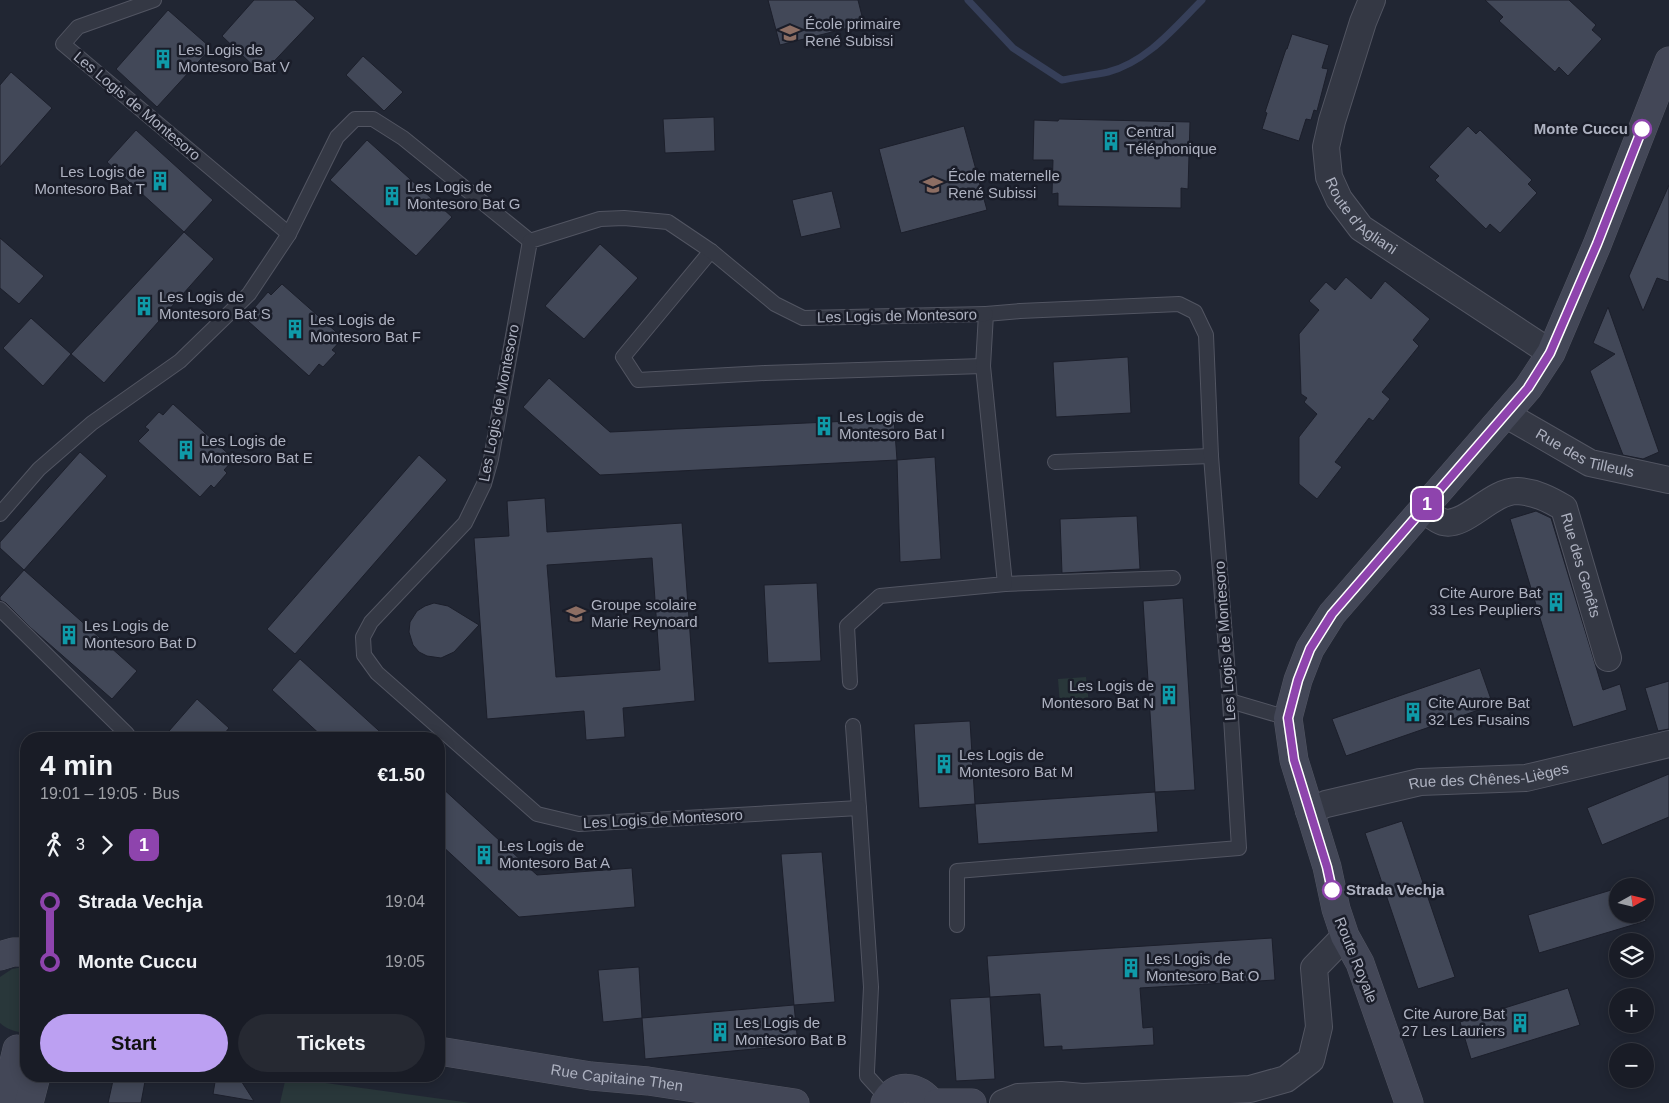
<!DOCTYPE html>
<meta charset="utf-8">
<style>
body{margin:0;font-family:Arial,sans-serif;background:#262932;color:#f1f3f6;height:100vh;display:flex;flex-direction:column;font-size:19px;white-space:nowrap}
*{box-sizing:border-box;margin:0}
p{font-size:16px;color:#9fa1a7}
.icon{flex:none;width:28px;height:28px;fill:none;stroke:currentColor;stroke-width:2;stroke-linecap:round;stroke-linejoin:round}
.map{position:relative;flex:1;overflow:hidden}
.drawer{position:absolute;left:20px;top:732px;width:425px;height:350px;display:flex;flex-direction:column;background:#191c26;border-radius:20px;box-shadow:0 2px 12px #0003,0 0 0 1px #373a43}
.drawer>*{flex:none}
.badge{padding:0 10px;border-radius:8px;font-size:18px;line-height:32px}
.needle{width:32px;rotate:82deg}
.tools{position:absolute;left:1609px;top:878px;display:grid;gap:10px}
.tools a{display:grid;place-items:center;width:45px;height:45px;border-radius:50%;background:#191c26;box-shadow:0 2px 12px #0003,0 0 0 1px #373a43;font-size:25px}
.map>.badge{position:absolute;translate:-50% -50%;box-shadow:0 0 0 2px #fff}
.legs{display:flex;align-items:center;gap:8px;height:55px;padding:0 20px;font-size:16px}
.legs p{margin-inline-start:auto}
.head{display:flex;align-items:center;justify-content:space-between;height:85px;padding:0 20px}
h1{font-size:28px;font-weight:800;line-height:38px}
.primary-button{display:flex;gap:10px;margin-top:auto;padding:10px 20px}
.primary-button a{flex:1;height:58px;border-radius:30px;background:#bca0f2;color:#111;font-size:20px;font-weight:800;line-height:58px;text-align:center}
.primary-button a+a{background:#262932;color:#f1f3f6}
ul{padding:0 20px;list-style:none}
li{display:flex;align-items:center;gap:18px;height:60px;font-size:19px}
li i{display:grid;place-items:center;width:8px;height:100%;margin:0 6px;background:currentColor}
li i::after{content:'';width:12px;height:12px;margin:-6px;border:4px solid;border-radius:50%;background:#191c26}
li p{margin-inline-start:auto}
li:first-child i{background:linear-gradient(#0000 50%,currentColor 0)}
li:last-child i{background:linear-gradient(currentColor 50%,#0000 0)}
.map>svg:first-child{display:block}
</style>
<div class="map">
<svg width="1669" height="1103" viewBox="0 0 1669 1103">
<rect width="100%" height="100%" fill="#212633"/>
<g fill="#29373a">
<polygon points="1086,677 1089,704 1060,706 1058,679"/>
<path d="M23,967L26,968V1033C16,1032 8,1030 0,1023V977L12,969Z"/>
<polygon points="286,1077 304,1080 471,1103 280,1103"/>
</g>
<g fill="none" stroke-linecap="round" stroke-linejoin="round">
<path stroke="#363f59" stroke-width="7" d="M968,0L1013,48L1062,80C1078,77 1093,75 1108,72C1147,62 1175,27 1202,0"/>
</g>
<g fill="#424858" stroke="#1c1f2b" fill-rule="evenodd">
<polygon points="254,0 295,0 315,18 262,74 222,36"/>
<polygon points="768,0 858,0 864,24 780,45"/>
<polygon points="1485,0 1569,0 1596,25 1592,30 1602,39 1568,76 1559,67 1555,72 1499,21 1503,17"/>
<polygon points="168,10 211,48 157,107 116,69"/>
<polygon points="1292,34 1329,45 1322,68 1328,69 1317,111 1314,110 1311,120 1306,119 1299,141 1262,129 1267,113 1265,112 1286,49 1287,49"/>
<polygon points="363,56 403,92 384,111 346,75"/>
<polygon points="11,72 52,108 0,167 0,85"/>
<polygon points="714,117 715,151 665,153 663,119"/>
<polygon points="1059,119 1190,122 1188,189 1181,188 1181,208 1058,206 1058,193 1052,194 1053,160 1033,160 1034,120 1058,121"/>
<polygon points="964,126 987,210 901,233 879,149"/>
<polygon points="1468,126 1476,134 1480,130 1532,180 1528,184 1537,193 1500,233 1490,224 1486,229 1435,180 1439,176 1429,167"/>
<polygon points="136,130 213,200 184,232 107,162"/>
<polygon points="367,140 452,217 416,256 330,180"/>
<polygon points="1669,185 1669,282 1657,278 1643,311 1629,276"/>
<polygon points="832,191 841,228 801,237 792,200"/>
<polygon points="184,232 214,259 104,383 71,354"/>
<polygon points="0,238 44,276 19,304 0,288"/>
<polygon points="600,244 638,278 584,339 545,306"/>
<polygon points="1346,277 1371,299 1385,281 1430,319 1413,340 1419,346 1382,392 1390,399 1373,421 1369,418 1335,462 1342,467 1317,499 1299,484 1299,437 1317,414 1304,402 1307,398 1301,394 1299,334 1319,310 1309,301 1326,282 1335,290"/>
<polygon points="282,284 343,338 332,350 336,353 323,367 319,364 309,376 248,321 257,311 254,308 268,292 271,295"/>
<polygon points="1608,307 1659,452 1643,459 1623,455 1590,371 1615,354 1593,343"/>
<polygon points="31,318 71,354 43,386 3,348"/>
<polygon points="1128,357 1131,413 1056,417 1053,362"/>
<polygon points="549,378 610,432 894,419 897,460 600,475 523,407"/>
<polygon points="173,404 234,459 224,470 227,473 214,488 211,485 200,497 138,441 149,430 145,427 159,412 163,415"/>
<polygon points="80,452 107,476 24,570 0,548 0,542"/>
<polygon points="419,455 447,480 295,654 267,629"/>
<polygon points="935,457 941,559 900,562 897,460"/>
<path d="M545,498L547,532L682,523L695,701L623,708L625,737L586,740L584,711L487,719L474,538L509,536L507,501ZM652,558L660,670L556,677L547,565Z"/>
<polygon points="1536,511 1551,518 1603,690 1620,684 1627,710 1573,727 1510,519"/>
<polygon points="1137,516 1140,569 1062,573 1060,519"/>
<polygon points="24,570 137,671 112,699 31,628 6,603 0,600 0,597"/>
<polygon points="817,583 821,661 768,663 764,585"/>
<polygon points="1183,598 1195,790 1155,792 1143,601"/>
<polygon points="434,603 448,606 479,625 454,652 441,658 427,656 419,652 413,645 409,632 410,622 417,611 425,606"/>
<polygon points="300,659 388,739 325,739 272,690"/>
<polygon points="1480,668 1493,705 1346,756 1332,719"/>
<polygon points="1669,681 1669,729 1658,731 1645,688"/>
<polygon points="197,699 229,728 220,739 162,739"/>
<polygon points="970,721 975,804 919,808 914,724"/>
<polygon points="1669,774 1669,817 1602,845 1587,808"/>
<polygon points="439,785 537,875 632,868 635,907 519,917 439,843"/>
<polygon points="1155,792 1158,832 978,844 975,804"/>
<polygon points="1402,821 1455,977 1418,989 1365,833"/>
<polygon points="822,852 835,1002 794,1005 781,854"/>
<polygon points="1618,888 1618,914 1644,914 1646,921 1539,953 1528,915"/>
<polygon points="1272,938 1275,980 1140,988 1143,1028 1153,1027 1154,1045 1062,1050 1062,1046 1044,1047 1040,994 990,997 987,956"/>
<polygon points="639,967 642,1018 603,1022 598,970"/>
<polygon points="1568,988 1580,1025 1471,1059 1460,1022"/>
<polygon points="990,997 995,1079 956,1081 950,999"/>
<polygon points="794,1005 798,1045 645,1059 642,1018"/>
<polygon points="114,1076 146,1076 141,1103 108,1103"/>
<polygon points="216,1076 238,1076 254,1101 213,1094"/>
</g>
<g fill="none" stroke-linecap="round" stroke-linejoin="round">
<defs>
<g id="lane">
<polyline points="154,0 78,27 63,44 289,234"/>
<polyline points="711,251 623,357 638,380 765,373 983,366"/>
<polyline points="1055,462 1211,456"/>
<polyline points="0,514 39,469 92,423 180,361 249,294 289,234 337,137 355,119 373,119 403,138 530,241"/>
<polyline points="1005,584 1173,578"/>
<polyline points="0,609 127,734 124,739"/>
<polyline points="850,682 847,626 880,596 1005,584 983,366 986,314 1020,311 1179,304 1195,312 1206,335 1211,456 1230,701 1239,848 957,871 957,925"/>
<polyline points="1230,701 1288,718"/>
<polyline points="853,726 859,808"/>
<polyline points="887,1098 867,1076 867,1071 871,987 859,808 579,824 537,814 377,673 364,655 363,637 371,622 465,523 484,484 491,459 530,241 600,219 624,218 668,222 711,251 775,304 803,318 986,314"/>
</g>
<g id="street">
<path id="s1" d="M1372,0L1363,22L1332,121L1326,147L1329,177L1339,199L1361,228L1551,353"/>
<path id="s2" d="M1505,414L1590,463L1669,480"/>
<path id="s3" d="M1423,509C1429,513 1436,520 1443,522C1465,528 1491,491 1517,491C1535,492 1549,499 1564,508L1608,658"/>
<path id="s4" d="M1309,811L1326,804L1420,782L1526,778L1669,744"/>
<polyline points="1003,1103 1018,1097 1061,1095 1082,1097 1250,1089 1286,1079 1311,1060 1319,1027 1314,968 1345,936"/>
</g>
<g id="secondary">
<polyline points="0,956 13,952 26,952"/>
<path id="s5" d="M439,1051L591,1076L648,1081L795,1103"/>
<polyline points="4,1103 17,1049"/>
<polyline points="29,1103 36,1076"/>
<path d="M885,1103C895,1082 919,1085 931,1103"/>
<polyline points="938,1103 972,1103"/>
<polyline points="1409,1103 1360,963 1345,936 1336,909 1327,867 1294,760 1288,718 1298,680 1310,649 1332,614 1528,388 1551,353 1597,245 1669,61"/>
</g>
</defs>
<use href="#lane" stroke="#525562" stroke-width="16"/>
<use href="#street" stroke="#525562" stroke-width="28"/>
<use href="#secondary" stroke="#525562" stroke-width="29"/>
<use href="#lane" stroke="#343844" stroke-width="14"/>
<use href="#street" stroke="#343844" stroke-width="26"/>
<use href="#secondary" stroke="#434757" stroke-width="28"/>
</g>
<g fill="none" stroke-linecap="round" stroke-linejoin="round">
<defs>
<polyline id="line-1" points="1332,890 1327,867 1294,760 1288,718 1298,680 1310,649 1332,614 1528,388 1550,353 1597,244 1642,129"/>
</defs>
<use href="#line-1" stroke="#fff" stroke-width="11"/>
<use href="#line-1" stroke="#8e44ad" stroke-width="8"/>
</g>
<defs>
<symbol id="school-bare" viewBox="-9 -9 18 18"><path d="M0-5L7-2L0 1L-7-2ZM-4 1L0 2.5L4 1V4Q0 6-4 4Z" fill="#8d6e63" stroke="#1a1d29" stroke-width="2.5" paint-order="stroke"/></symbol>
<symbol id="building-bare" viewBox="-9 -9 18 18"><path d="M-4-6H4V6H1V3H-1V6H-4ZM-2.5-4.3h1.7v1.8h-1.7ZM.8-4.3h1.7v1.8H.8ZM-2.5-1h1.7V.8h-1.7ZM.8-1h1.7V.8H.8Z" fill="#0f9aa8" stroke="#1a1d29" stroke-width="2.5" paint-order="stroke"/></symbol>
</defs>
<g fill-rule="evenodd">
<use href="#school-bare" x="776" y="19" width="28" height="28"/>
<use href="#building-bare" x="149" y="45" width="28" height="28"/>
<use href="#building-bare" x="1097" y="127" width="28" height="28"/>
<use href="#building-bare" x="146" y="167" width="28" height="28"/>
<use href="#school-bare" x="919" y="171" width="28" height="28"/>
<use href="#building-bare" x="378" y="182" width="28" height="28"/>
<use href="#building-bare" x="130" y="292" width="28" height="28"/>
<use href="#building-bare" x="281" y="315" width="28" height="28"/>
<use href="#building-bare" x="810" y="412" width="28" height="28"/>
<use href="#building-bare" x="172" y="436" width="28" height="28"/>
<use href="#building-bare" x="1542" y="588" width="28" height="28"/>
<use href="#school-bare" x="562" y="600" width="28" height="28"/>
<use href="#building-bare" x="55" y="621" width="28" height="28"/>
<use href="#building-bare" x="1155" y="681" width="28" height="28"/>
<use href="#building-bare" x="1399" y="698" width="28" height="28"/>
<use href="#building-bare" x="930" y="750" width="28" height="28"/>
<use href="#building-bare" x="470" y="841" width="28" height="28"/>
<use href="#building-bare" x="1117" y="954" width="28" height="28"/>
<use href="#building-bare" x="1506" y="1009" width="28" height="28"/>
<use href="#building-bare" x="706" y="1018" width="28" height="28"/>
</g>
<g fill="#fff" stroke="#8e44ad" stroke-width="2.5">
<circle cx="1642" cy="129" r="9"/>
<circle cx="1332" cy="890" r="9"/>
</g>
<g text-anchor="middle" stroke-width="5" stroke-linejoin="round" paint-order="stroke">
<g font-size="15" fill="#aeb2c1" stroke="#1a1d29" text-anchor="start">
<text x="805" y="29">École primaire<tspan x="805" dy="17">René Subissi</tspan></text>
<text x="178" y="55">Les Logis de<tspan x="178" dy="17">Montesoro Bat V</tspan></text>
<text x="1126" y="137">Central<tspan x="1126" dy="17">Téléphonique</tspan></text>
<text x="145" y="177" text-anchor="end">Les Logis de<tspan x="145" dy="17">Montesoro Bat T</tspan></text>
<text x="948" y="181">École maternelle<tspan x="948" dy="17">René Subissi</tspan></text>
<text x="407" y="192">Les Logis de<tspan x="407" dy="17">Montesoro Bat G</tspan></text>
<text x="159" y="302">Les Logis de<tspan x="159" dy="17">Montesoro Bat S</tspan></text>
<text x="310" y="325">Les Logis de<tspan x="310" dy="17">Montesoro Bat F</tspan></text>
<text x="839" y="422">Les Logis de<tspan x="839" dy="17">Montesoro Bat I</tspan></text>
<text x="201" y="446">Les Logis de<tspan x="201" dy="17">Montesoro Bat E</tspan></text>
<text x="1541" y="598" text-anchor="end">Cite Aurore Bat<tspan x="1541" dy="17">33 Les Peupliers</tspan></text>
<text x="591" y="610">Groupe scolaire<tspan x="591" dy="17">Marie Reynoard</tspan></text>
<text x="84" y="631">Les Logis de<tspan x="84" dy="17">Montesoro Bat D</tspan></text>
<text x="1154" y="691" text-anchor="end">Les Logis de<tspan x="1154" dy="17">Montesoro Bat N</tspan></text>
<text x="1428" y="708">Cite Aurore Bat<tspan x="1428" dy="17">32 Les Fusains</tspan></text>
<text x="959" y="760">Les Logis de<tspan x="959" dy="17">Montesoro Bat M</tspan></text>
<text x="499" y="851">Les Logis de<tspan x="499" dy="17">Montesoro Bat A</tspan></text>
<text x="1146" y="964">Les Logis de<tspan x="1146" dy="17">Montesoro Bat O</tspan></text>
<text x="1505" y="1019" text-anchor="end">Cite Aurore Bat<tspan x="1505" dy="17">27 Les Lauriers</tspan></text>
<text x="735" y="1028">Les Logis de<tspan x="735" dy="17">Montesoro Bat B</tspan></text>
</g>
<g font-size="15" fill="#aeb2c1" stroke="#1a1d29">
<text transform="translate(137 106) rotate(40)" y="5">Les Logis de Montesoro</text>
<text dy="5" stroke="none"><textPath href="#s1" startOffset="236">Route d'Agliani</textPath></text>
<text transform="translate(897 316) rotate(-1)" y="5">Les Logis de Montesoro</text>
<text transform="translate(499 403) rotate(-79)" y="5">Les Logis de Montesoro</text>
<text dy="5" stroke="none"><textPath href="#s2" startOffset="90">Rue des Tilleuls</textPath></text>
<text dy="5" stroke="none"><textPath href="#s3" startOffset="216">Rue des Genêts</textPath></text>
<text transform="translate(1225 641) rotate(-94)" y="5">Les Logis de Montesoro</text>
<text dy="5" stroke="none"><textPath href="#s4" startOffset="184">Rue des Chênes-Lièges</textPath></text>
<text transform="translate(663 819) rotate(-3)" y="5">Les Logis de Montesoro</text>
<text transform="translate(1356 960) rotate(68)" y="5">Route Royale</text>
<text dy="5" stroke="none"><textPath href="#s5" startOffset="180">Rue Capitaine Then</textPath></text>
</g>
<g font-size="15" font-weight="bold" fill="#aeb2c1" stroke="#1a1d29" text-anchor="end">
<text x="1628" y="134">Monte Cuccu</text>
<text x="1346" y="895" text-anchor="start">Strada Vechja</text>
</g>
</g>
</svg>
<div class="tools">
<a><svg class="needle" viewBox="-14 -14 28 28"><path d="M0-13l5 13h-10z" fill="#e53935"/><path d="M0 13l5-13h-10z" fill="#9fa1a7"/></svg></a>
<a><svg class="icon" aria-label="layers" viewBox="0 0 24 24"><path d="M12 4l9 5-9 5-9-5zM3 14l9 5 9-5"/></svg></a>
<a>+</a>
<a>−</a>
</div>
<b class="badge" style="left:1427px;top:504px;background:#8e44ad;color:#fff">1</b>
<section class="drawer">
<div class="head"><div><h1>4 min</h1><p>19:01 – 19:05 · Bus</p></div><b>€1.50</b></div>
<div class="legs"><svg class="icon" aria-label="walk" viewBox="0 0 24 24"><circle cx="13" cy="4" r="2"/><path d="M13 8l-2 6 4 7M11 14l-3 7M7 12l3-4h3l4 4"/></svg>3<svg class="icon" aria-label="forward" viewBox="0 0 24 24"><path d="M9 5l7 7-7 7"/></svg><b class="badge" style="background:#8e44ad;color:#fff">1</b></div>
<ul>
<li><i style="color:#8e44ad"></i><b>Strada Vechja</b><p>19:04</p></li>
<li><i style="color:#8e44ad"></i><b>Monte Cuccu</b><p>19:05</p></li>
</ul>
<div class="primary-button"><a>Start</a><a>Tickets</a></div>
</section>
</div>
